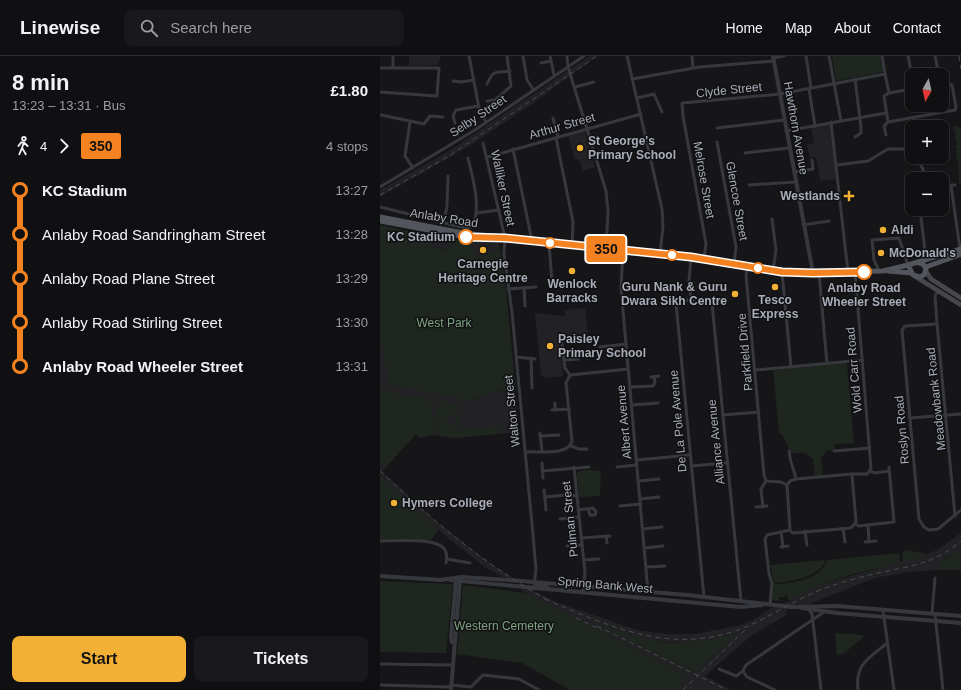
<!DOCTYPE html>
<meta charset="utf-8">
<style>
body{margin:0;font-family:Helvetica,sans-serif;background:#19191b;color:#f1f3f6;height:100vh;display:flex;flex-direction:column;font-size:15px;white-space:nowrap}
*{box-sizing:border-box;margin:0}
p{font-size:13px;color:#9c9d9f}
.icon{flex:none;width:22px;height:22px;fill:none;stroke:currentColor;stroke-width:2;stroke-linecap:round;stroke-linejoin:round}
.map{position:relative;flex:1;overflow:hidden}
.side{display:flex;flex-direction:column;background:#101012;width:380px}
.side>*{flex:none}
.badge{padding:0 8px;border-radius:3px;font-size:14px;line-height:26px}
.needle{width:26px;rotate:188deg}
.controls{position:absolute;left:525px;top:12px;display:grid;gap:8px}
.controls a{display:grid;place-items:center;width:44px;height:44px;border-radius:8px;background:#101012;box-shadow:0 1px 3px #0004,0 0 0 1px #303032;font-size:20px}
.map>.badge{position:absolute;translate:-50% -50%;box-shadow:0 0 0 2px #fff}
.legs{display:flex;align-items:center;gap:6px;height:44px;padding:0 12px;font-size:13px}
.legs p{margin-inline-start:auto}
.overview{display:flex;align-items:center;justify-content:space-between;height:68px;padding:0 12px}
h1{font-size:22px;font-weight:600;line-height:30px}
.cta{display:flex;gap:8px;margin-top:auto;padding:8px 12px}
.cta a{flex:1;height:46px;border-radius:8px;background:#f2b134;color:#111;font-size:16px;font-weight:600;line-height:46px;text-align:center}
.cta a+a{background:#19191b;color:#f1f3f6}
ul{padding:0 12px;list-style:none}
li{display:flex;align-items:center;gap:14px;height:44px;font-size:15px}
li i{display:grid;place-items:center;width:6px;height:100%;margin:0 5px;background:currentColor}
li i::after{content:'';width:10px;height:10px;margin:-5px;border:3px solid;border-radius:50%;background:#101012}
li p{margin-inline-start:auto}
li:first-child i{background:linear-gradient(#0000 50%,currentColor 0)}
li:last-child i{background:linear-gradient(currentColor 50%,#0000 0)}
header{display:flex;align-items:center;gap:24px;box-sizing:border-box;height:56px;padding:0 20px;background:#101012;border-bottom:1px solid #303032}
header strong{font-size:19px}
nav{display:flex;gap:22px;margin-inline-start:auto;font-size:14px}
.search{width:280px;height:36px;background:#19191b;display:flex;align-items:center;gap:10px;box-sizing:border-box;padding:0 14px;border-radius:8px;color:#9c9d9f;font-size:15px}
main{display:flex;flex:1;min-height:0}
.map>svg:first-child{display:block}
</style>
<header>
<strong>Linewise</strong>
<div class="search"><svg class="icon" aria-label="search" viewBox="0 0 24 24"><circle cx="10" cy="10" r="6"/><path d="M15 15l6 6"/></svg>Search here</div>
<nav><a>Home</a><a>Map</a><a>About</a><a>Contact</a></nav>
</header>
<main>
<section class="side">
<div class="overview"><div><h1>8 min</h1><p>13:23 – 13:31 · Bus</p></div><b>£1.80</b></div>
<div class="legs"><svg class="icon" aria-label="walk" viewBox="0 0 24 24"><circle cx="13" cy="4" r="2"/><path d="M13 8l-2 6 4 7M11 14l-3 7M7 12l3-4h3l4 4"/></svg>4<svg class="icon" aria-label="forward" viewBox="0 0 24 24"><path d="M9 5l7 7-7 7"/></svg><b class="badge" style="background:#f58220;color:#111">350</b><p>4 stops</p></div>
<ul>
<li><i style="color:#f58220"></i><b>KC Stadium</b><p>13:27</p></li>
<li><i style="color:#f58220"></i><span>Anlaby Road Sandringham Street</span><p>13:28</p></li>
<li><i style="color:#f58220"></i><span>Anlaby Road Plane Street</span><p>13:29</p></li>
<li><i style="color:#f58220"></i><span>Anlaby Road Stirling Street</span><p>13:30</p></li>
<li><i style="color:#f58220"></i><b>Anlaby Road Wheeler Street</b><p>13:31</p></li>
</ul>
<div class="cta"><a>Start</a><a>Tickets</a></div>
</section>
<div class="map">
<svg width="581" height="634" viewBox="0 0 581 634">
<rect width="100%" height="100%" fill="#161618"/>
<g fill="#222225" fill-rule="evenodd">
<polygon points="29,0 61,0 58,9 29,10"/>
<polygon points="210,0 217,0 155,46 88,91 0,141 0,134 66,97"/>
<polygon points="450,68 456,123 440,125 436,101 430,102 427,88 434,87 431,71"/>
<polygon points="205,76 215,111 203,115 199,103 195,104 188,80"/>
<polygon points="54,180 76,184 75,186 69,194 53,191"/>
<polygon points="104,184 118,187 120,192 99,202 90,189 90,186"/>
<polygon points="205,252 208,277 179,280 183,320 165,322 161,319 155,257 185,260 185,254"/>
<polygon points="0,280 4,295 91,344 113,335 136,336 139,376 75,382 51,379 41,382 0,343"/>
<polygon points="0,405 6,411 2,415 55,464 106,504 135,523 123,521 106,512 58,474 51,484 0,483"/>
<path d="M581,477V493L561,506L558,514L528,516L495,522L427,549L417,548L407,554L406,559L371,580L325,620L351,634H297L307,620L167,549L145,537L140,533L153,534L176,546L257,574L285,578H315L358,570L373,564L391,552L409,545L433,531L547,498L557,494ZM214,565L249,579L274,585L303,587L326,585L358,576L316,616Z"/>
</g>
<g fill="#1e261f">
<polygon points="452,0 500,0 503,16 456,25"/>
<polygon points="578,70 581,74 581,129 579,128 578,103 576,102 577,93 574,90 577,90 576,83 573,81 575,81 576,76 572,71"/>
<polygon points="0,169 54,180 53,191 69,194 76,184 90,186 90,189 99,202 120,192 126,233 136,336 113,335 91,344 10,329 0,280"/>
<polygon points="465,307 467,309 474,387 455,388 455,394 447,394 441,402 443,419 435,420 433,403 425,397 411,397 402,378 399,377 393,314"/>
<polygon points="0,333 24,340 48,342 49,346 53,350 52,358 58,377 41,382 36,378 6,411 0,405"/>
<polygon points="64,345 77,349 78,359 66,359 67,369 77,368 76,360 80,360 81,369 59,372 55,359 56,351"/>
<polygon points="121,370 121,375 116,378 75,382 61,380 60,372 81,371 82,373"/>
<polygon points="206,414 221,415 220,440 199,441 197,416"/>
<polygon points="0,420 58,474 51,484 0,483"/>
<polygon points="581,493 581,514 558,514 561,506"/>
<polygon points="525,494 547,498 523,506 522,497"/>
<path d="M519,497L520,507L473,518L434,531L411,544H408V540L405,539L404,541H399V545L392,544L394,528C411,528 443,523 447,504Z"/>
<path d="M444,504L445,506C436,522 412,525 394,527L390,509Z"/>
<polygon points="0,525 73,528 66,597 0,596"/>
<polygon points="83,529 145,537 307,620 297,634 190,634 142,607 77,598"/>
<path d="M210,565C223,566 236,574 248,578C285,591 323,589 359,575L316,616Z"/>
<polygon points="456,577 483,579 484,581 463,598 457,599 455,579"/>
</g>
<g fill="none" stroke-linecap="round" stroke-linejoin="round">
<g stroke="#37383d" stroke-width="3">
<polyline points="89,0 100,57 106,66"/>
<polyline points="143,0 147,24 153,33"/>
<polyline points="170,0 174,19"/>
<polyline points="187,0 188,11 226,135 228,156 226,192"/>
<polyline points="247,0 282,153 283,171 280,198"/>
<polyline points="312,0 313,12"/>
<polyline points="426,0 431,32"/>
<polyline points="449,0 461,65"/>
<polyline points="528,0 532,20"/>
<polyline points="555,0 559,19"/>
<polyline points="393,2 404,0"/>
<polyline points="161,7 171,5"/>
<polyline points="13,11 13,0"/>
<polyline points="0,12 59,12 57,40 0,36"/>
<polyline points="505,18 509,37 504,40 508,66"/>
<polyline points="252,23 320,11 394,5"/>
<polyline points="475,23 481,71 481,77 475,81"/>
<polyline points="73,25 81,26 94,24"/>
<path d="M107,28C114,13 115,17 130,15"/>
<polyline points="195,31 214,26"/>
<polyline points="429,33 435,70"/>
<polyline points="509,37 532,33"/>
<polyline points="257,42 274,38 282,56"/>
<polyline points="107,45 115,44 131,30 127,0"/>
<polyline points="1,59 44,68 50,60 63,61"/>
<polyline points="173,62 178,81"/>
<polyline points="30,66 25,100 33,112"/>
<polyline points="451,66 468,216"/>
<polyline points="75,67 73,60 76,54 98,50"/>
<polyline points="337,72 404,64"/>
<polyline points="406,75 506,57"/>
<polyline points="506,79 504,70 508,66 575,54 576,51 572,29 567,27 562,28"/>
<polyline points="176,82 193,166 192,189"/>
<polyline points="562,84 563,82"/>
<polyline points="337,86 356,191 354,208"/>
<polyline points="103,87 125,182 124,198 132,256 153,479 156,514 154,528 168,531"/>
<polyline points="562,88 566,101"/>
<polyline points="133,93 152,185"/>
<polyline points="365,97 409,92"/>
<polyline points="108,101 261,58"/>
<polyline points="536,101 543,113 545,123"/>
<polyline points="565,105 569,100"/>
<polyline points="457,109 488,105 508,93 532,93"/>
<polyline points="414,116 433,113 432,104"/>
<polyline points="369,129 415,126"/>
<polyline points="571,129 580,193"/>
<polyline points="565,130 575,129"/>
<polyline points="0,131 95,74 204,0"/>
<path d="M0,151L85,172L91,171C103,156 92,119 88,102"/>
<polyline points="540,153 546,204"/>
<polyline points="96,157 119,154"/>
<polyline points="392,163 396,194 393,214"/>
<polyline points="64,166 67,150 68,120"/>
<polyline points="423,169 449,165"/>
<polyline points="169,187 172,227"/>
<polyline points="243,194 241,232 268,536"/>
<polyline points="311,201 309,225 311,244"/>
<polyline points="324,203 326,188 303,60 302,47 400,38 505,18 502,0"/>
<polyline points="368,210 366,219 384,419 386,425 401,426 407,429"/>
<polyline points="499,215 494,204 492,184 519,182 528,209"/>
<polyline points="402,216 411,311"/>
<polyline points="439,217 447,308"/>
<polyline points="144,232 145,250"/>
<polyline points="128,233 156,231"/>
<polyline points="558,235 555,240 557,268 575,460"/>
<polyline points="557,268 525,270 522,274 539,463 544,471 549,474 558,473 581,454"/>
<polyline points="181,280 185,312 190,319"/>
<polyline points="220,291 246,288"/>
<polyline points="136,301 155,303"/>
<polyline points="151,302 152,332"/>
<polyline points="184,304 198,303 197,297"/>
<polyline points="376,314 483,304"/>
<polyline points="271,321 279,320"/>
<polyline points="250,331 273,330 275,326 274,321"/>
<polyline points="175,347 175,354"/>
<polyline points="252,349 278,347"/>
<polyline points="172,354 189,353"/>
<polyline points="343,359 379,356"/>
<polyline points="530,362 581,358"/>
<polyline points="160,377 162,395"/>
<polyline points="160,380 179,379"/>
<polyline points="191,390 199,393 207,393"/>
<path d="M409,395C410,408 414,412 416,423"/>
<polyline points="454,395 490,392"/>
<path d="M146,396C159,395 188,400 192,385L186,327L190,319L248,313"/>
<polyline points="257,404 310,399"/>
<polyline points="162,407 163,422"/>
<polyline points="311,410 346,407"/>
<polyline points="194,411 205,517 203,537"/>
<polyline points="237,411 257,409"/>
<polyline points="162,415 209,411"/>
<polyline points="490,415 495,417 509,415"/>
<polyline points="259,425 279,423"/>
<polyline points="164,434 166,454"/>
<polyline points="165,441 184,439 197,440"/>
<polyline points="260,443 279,441"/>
<polyline points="240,450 261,448"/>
<polyline points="376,451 387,450"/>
<polyline points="383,451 381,433 386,425"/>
<polyline points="198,454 213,452 216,456 215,459 210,459 208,453"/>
<polyline points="180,463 199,461"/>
<polyline points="475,468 479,470 514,466 509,411"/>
<polyline points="488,469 489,486"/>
<polyline points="463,472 465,486"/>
<polyline points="263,473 282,471"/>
<polyline points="409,474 413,477 471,472 476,466 472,418 487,418 491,413 475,216"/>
<polyline points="425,475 427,489"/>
<polyline points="401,476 403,491"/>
<polyline points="226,480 227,487"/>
<polyline points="201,482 230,480"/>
<path d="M0,485C14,485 58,481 65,494C67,498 67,503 66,507"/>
<polyline points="485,486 496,485"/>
<polyline points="187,490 202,489"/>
<polyline points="401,491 408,490"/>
<polyline points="265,492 283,490"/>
<polyline points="67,503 90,507"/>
<polyline points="204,504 219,503"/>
<polyline points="267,511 285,510"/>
<polyline points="324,541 296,247 297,245 311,244 332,247 361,545"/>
<polyline points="390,548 392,527 389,518 385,483 387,479 410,474 407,429 410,425 416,423 472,418"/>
<polyline points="429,554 432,558 441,634"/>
<polyline points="503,554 514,634"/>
<polyline points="552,558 555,522"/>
<polyline points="555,558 563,634"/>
<polyline points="0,608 73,609"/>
<polyline points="339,613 356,620 363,615"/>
<polyline points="0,629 71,631"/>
<polyline points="71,629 91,631 103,619 139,623 159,634"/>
<polyline points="395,634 367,621 363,615 366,609 444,556"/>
<path d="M478,634C475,608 488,603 506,588"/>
</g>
<g stroke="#37383d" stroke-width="4">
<polyline points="393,0 433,217"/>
<polyline points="0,520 62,524"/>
<polyline points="60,524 81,521 129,524 307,539 412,551 457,550 581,560"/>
<polyline points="70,524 361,551 382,549"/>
<polyline points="422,552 457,557 581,567"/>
<polyline points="72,586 71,581 76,524"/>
<polyline points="71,634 80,524"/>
</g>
<g stroke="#45474d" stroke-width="4.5">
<polyline points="546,215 551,223 581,242"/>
<polyline points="536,221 581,249"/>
</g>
<g stroke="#53555c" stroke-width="5">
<polyline points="0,161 83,177 311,201 417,217 503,215 528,209 581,193"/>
<polyline points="0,165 86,181 110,182"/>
<polyline points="528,209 533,219 540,221 544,219 546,213 543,208 539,207"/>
<polyline points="546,211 581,198"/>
<polyline points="508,215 532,217"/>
</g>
<g stroke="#4a4c52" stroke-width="1" stroke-dasharray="5 4" stroke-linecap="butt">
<polyline points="579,0 581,13"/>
<polyline points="0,139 69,100 217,0"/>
<path d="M0,415C54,466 104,508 169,545"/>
<path d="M165,543C230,571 293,600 363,572C395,559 423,538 457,528C470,524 484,520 498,517C531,510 554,508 581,485"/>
<polyline points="196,562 221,574"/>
<polyline points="217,570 347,634"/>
<polyline points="303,634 367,572"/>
</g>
</g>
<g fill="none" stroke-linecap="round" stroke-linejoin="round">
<defs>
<polyline id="line-1" points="86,181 125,182 311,201 402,216 433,217 484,216"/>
</defs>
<use href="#line-1" stroke="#fff" stroke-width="9"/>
<use href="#line-1" stroke="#f58220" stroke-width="6"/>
</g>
<g fill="#f2b134" stroke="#111113" stroke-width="1.5">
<circle cx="200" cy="92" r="4"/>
<path d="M467 134h4v4h4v4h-4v4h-4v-4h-4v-4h4z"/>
<circle cx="503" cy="174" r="4"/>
<circle cx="103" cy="194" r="4"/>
<circle cx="501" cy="197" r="4"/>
<circle cx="192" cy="215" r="4"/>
<circle cx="395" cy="231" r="4"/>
<circle cx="355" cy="238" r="4"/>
<circle cx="170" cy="290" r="4"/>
<circle cx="14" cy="447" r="4"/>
</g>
<g fill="#fff" stroke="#f58220" stroke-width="2">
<circle cx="86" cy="181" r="7"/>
<circle cx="170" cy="187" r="5"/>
<circle cx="292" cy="199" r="5"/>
<circle cx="378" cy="212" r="5"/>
<circle cx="484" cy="216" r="7"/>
</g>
<g text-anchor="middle" stroke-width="3" stroke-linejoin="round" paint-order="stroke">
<g font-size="12" fill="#a8adb8" stroke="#111113">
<text transform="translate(349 34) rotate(-6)" y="4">Clyde Street</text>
<text transform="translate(98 60) rotate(-34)" y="4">Selby Street</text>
<text transform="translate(182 70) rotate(-16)" y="4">Arthur Street</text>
<text transform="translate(416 72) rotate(80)" y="4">Hawthorn Avenue</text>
<text transform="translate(324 124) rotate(80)" y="4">Melrose Street</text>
<text transform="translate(123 132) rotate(78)" y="4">Walliker Street</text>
<text transform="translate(357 145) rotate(80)" y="4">Glencoe Street</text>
<text transform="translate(64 162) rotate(9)" y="4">Anlaby Road</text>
<text transform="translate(365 296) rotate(-95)" y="4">Parkfield Drive</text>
<text transform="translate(474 314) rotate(-95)" y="4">Wold Carr Road</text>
<text transform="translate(556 343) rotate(-96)" y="4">Meadowbank Road</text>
<text transform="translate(132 355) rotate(-96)" y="4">Walton Street</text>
<text transform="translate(298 365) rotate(-95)" y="4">De La Pole Avenue</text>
<text transform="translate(244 366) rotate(-95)" y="4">Albert Avenue</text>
<text transform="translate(522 374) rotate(-95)" y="4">Roslyn Road</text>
<text transform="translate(336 386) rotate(-96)" y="4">Alliance Avenue</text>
<text transform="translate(190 463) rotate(-96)" y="4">Pulman Street</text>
<text transform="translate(225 529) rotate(5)" y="4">Spring Bank West</text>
</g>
<g font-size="12" font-weight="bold" fill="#a8adb8" stroke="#111113" text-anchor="start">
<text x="208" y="89">St George's<tspan x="208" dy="14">Primary School</tspan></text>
<text x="460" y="144" text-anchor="end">Westlands</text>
<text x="511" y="178">Aldi</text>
<text x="509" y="201">McDonald's</text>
<text x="103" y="212" text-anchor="middle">Carnegie<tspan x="103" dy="14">Heritage Centre</tspan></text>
<text x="192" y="232" text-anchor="middle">Wenlock<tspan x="192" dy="14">Barracks</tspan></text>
<text x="347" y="235" text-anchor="end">Guru Nank &amp; Guru<tspan x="347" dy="14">Dwara Sikh Centre</tspan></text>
<text x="395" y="248" text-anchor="middle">Tesco<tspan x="395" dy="14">Express</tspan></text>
<text x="178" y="287">Paisley<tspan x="178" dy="14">Primary School</tspan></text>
<text x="22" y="451">Hymers College</text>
</g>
<g font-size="12" font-weight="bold" fill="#a8adb8" stroke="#111113" text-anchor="end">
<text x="75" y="185">KC Stadium</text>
<text x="484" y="236" text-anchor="middle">Anlaby Road<tspan x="484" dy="14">Wheeler Street</tspan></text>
</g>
<g font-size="12" fill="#7fa381" stroke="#111113">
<text x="64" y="271">West Park</text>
<text x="124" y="574">Western Cemetery</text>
</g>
</g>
</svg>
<div class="controls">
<a><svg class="needle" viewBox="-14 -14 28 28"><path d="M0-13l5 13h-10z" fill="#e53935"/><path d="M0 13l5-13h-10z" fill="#9c9d9f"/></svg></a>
<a>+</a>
<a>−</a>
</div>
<b class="badge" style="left:226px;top:193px;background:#f58220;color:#111">350</b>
</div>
</main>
